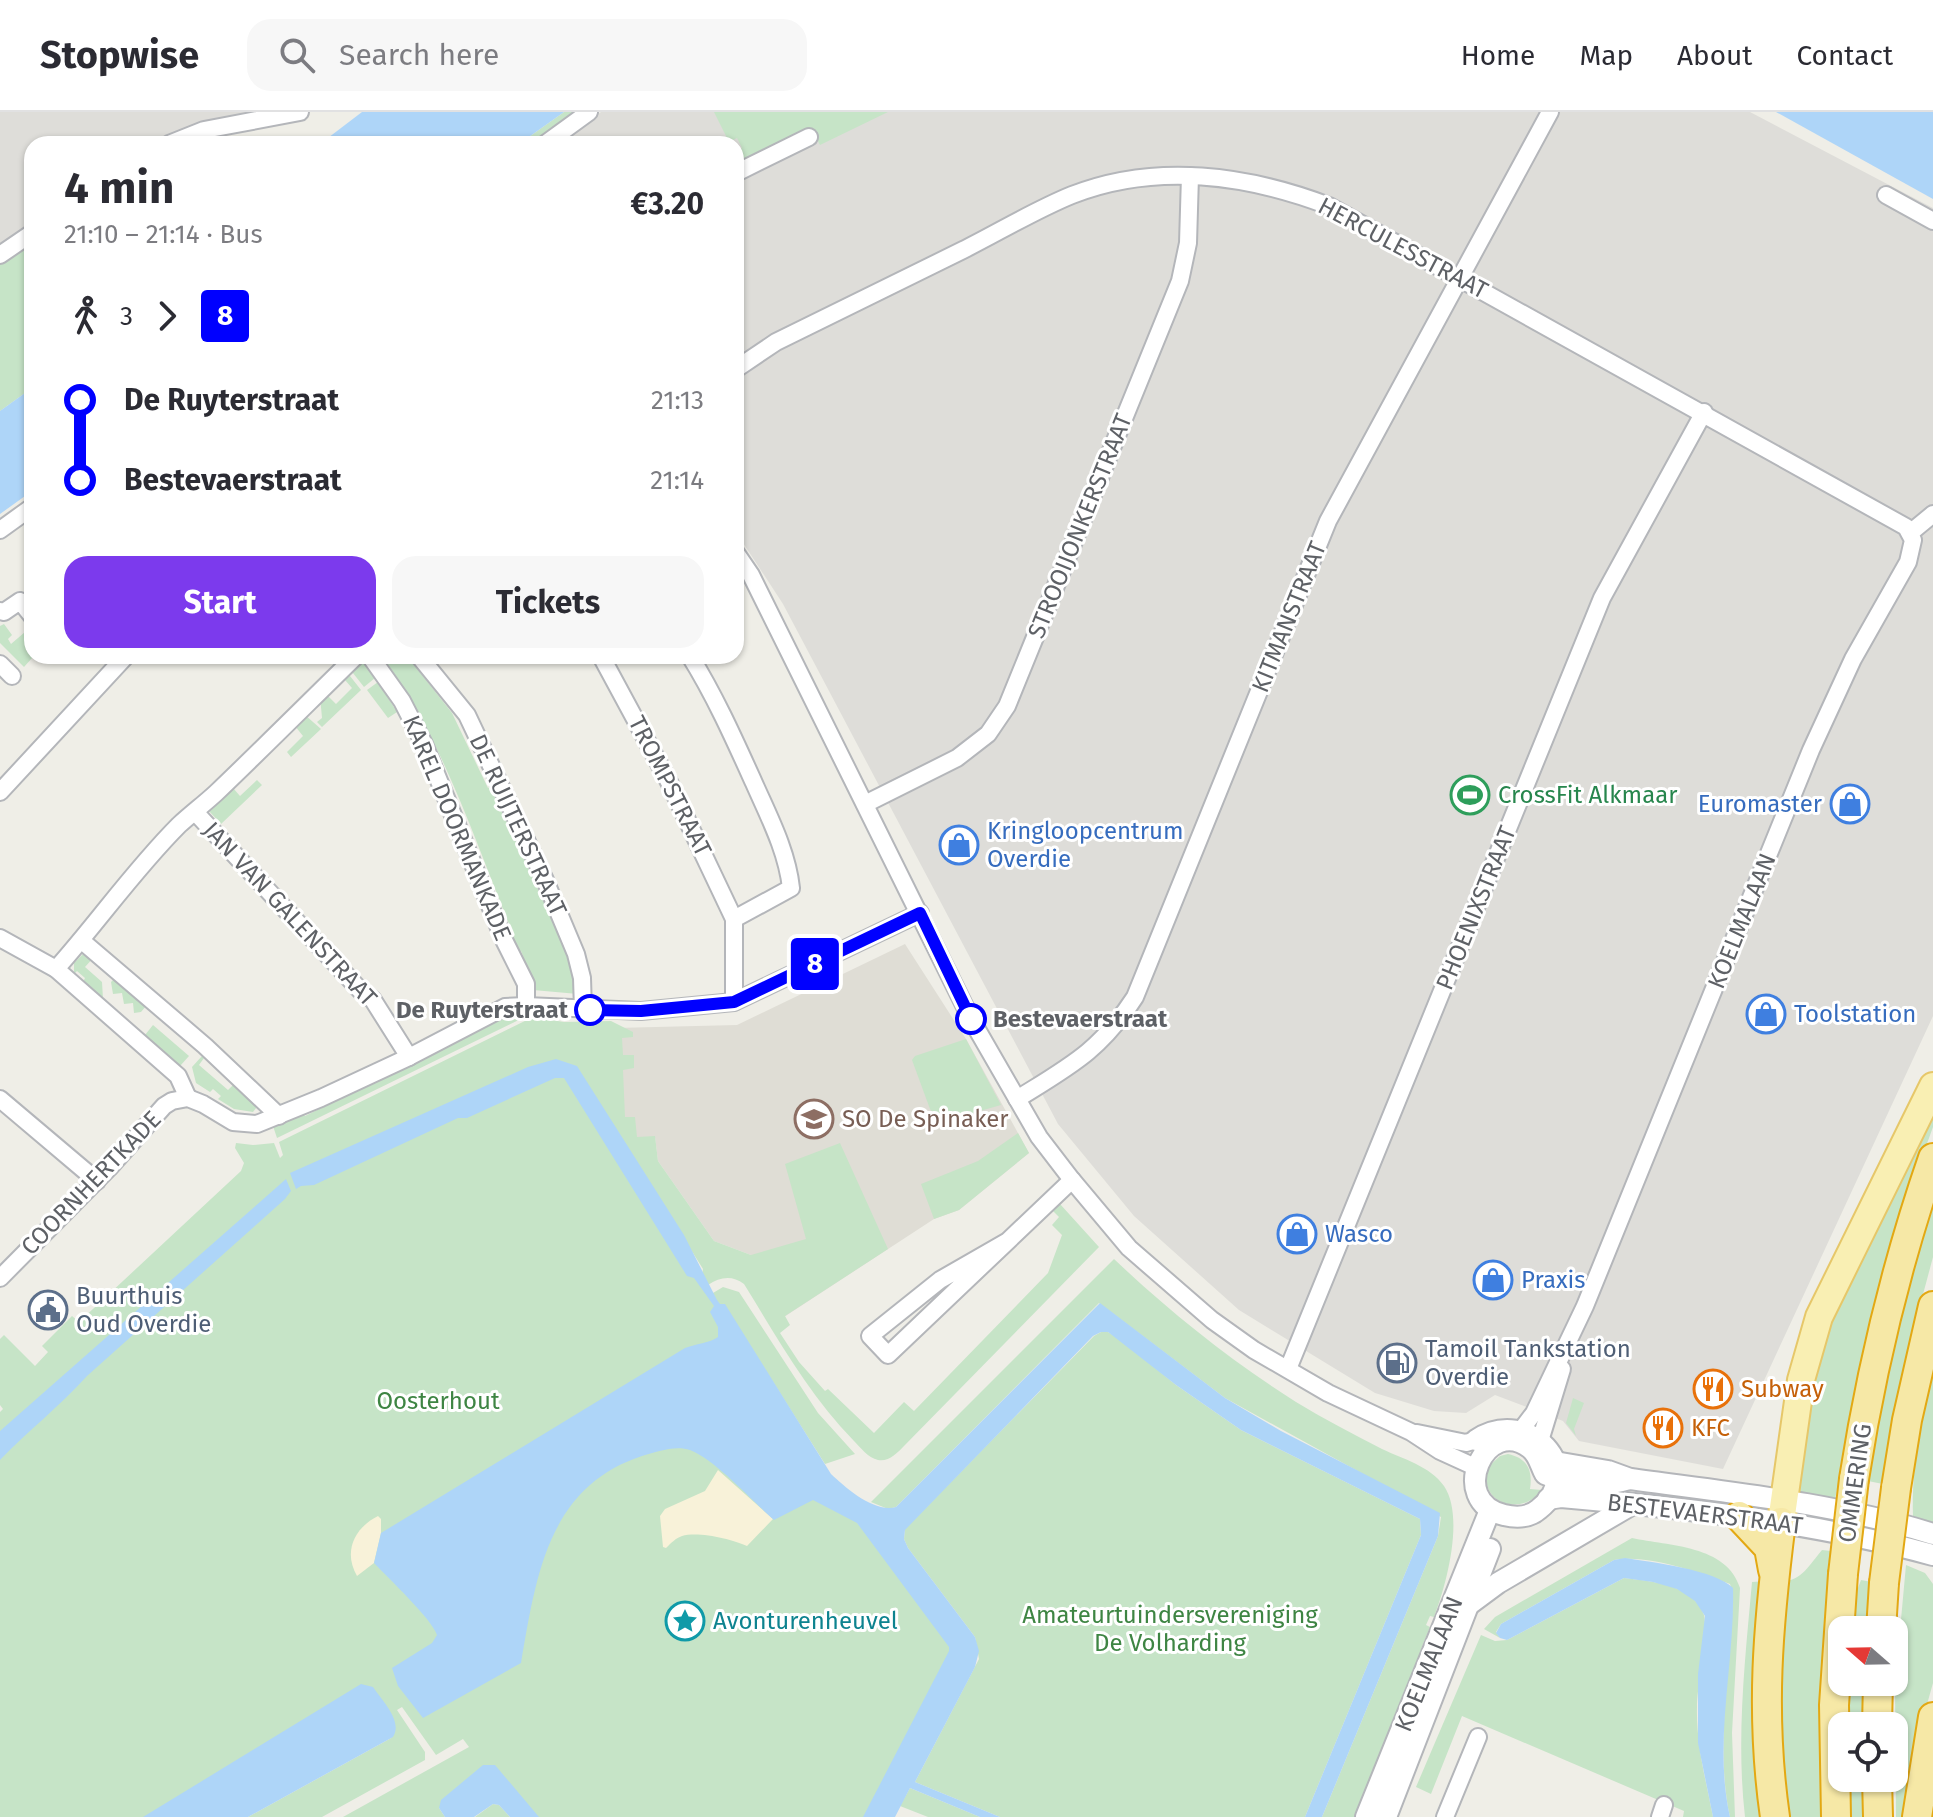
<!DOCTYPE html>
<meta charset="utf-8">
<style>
body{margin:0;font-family:"Fira Sans",sans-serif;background:#f7f7f7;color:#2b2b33;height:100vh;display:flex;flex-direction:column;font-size:30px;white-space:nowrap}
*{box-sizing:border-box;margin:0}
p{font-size:26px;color:#7c7c81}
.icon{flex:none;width:44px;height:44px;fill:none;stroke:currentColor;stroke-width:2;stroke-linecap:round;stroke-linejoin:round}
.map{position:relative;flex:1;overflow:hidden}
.panel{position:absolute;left:24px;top:24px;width:720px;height:528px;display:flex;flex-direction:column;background:#fff;border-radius:24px;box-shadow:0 2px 6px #0004}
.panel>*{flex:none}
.badge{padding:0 16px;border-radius:6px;font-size:28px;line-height:52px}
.needle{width:52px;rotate:290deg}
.tools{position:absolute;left:1828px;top:1504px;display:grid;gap:16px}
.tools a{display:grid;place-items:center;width:80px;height:80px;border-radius:16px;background:#fff;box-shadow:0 2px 6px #0004;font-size:40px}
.map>.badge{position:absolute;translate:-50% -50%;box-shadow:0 0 0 4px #fff}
.legs{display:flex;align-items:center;gap:12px;height:88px;padding:0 40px;font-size:26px}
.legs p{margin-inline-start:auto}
.overview{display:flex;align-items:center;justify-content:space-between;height:136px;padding:0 40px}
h1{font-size:44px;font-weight:700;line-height:60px}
.action{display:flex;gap:16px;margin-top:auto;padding:16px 40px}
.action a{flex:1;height:92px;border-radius:24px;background:#7c3aed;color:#fff;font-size:32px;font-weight:700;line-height:92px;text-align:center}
.action a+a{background:#f7f7f7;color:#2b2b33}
ul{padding:0 40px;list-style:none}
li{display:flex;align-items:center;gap:28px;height:80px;font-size:30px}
li i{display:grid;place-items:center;width:12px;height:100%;margin:0 10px;background:currentColor}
li i::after{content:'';width:20px;height:20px;margin:-10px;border:6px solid;border-radius:50%;background:#fff}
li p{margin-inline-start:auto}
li:first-child i{background:linear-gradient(#0000 50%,currentColor 0)}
li:last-child i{background:linear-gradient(currentColor 50%,#0000 0)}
header{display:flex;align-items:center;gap:48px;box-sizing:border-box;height:112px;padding:0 40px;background:#fff;border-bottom:2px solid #e1e1e2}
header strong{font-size:38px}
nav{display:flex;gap:44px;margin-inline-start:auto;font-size:28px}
.search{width:560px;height:72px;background:#f7f7f7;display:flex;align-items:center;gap:20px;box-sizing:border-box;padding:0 28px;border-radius:24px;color:#7c7c81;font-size:30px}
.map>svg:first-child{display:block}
</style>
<header>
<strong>Stopwise</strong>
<div class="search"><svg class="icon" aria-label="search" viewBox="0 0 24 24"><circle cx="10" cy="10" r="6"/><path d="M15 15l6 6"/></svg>Search here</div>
<nav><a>Home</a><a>Map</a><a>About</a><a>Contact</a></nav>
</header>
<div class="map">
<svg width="1933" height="1705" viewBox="0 0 1933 1705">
<rect width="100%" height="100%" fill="#efeee7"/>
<g fill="#deddd9">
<polygon points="0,0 258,0 203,11 147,32 32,32 32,110 0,132"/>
<polygon points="601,0 1750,0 1933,96 1933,904 1723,1357 1579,1329 1563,1309 1495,1283 1466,1301 1434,1299 1375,1281 1239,1198 1134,1104 1058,1012 783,492 736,420 736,32 559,32"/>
</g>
<polygon fill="#dfddd5" points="905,832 966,927 1029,1041 959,1098 934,1107 784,1205 751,1143 714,1129 658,1049 655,1025 622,1026 615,916 737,913"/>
<g fill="#c6e4c7" fill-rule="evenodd">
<polygon points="564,0 575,0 533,32 519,32"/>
<polygon points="714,0 888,0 820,33 811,16 738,51 736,40 742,36 737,26 729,30"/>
<polygon points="32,130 32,276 0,299 0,152"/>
<polygon points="4,512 12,523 8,527 11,532 25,520 32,530 32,544 43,546 32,546 24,555 0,531 0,514"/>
<path d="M377,544L403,546L407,544L452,601L488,676L490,675L567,839L572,841L578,882L533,878L525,859L527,854L521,839L515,837L509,822L511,817C474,726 443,630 387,551L380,550Z"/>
<polygon points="362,549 367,550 375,566 364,575 349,556"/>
<polygon points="347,564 350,564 361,578 322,615 317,610 322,606 320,584 325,581 336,592 352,576 345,568"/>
<polygon points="378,570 397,600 388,606 367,578"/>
<polygon points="305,603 321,617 291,645 287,640 303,624 295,614"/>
<polygon points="257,668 262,673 221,712 209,699 233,676 240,684"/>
<polygon points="84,841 94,845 85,855 102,870 103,887 83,870 85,866 77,859 74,862 74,851"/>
<polygon points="114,867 146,894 141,900 134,901 133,891 124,892 122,881 113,882 111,870"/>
<polygon points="533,901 277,1026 273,1014 302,1000 305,1004 494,911 493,907 505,903"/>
<path d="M533,905L564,910L611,909L633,920V925L622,926L623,943H634V956L623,958L625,1005H635L637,1025L655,1024L658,1049L714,1129L751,1143L806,1127L785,1052L840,1031L888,1137L785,1204L790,1213L780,1221L799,1250L825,1279L828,1277L874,1321L904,1290L914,1299L1048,1161L1062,1123L1052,1113L1059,1105L1051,1097L1060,1092L1099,1135L904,1334C897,1341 889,1350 878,1348C868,1346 860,1335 854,1329C809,1283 778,1227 744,1172C732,1163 720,1165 708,1173L713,1181L723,1175L739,1180L818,1301L855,1342L825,1352L723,1191L815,1359L964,1541L881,1705H526L494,1669L439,1696L445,1705H343L469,1635L463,1627L436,1643L402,1595L397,1598L425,1640V1648L322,1705H248L393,1625L210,1705H0V1300L3,1297L0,1293V1227L4,1223L35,1254L48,1240L42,1234L72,1204L79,1210L241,1059L244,1051L235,1036L236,1031L253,1033L274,1031L280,1046L283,1043L279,1030ZM620,1024L703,1157L702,1162Z"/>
<polygon points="153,913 189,944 180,954 145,923"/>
<polygon points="966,927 1001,993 945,1009 937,1007 930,997 912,948 915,944"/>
<polygon points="202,944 204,946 199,953 228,978 238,968 259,992 253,1000 234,997 218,987 221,984 213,977 210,980 196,971 192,955"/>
<polygon points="1933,986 1933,1015 1911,1076 1859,1267 1835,1387 1793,1380 1822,1221"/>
<polygon points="1018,1021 1029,1041 959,1098 934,1107 921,1072 978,1049"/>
<polygon points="1933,1077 1933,1145 1914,1216 1883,1372 1863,1368 1890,1230"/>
<path d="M1114,1147C1171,1201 1230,1248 1296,1290C1324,1307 1353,1322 1382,1337C1403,1347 1430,1354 1444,1374C1465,1405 1446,1474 1434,1505L1430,1504L1426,1513L1430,1515L1421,1537L1422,1548L1357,1705H1322L1438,1424L1441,1405L1225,1286L1099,1191L896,1395L888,1397L871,1390Z"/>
<polygon points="1101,1220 1108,1220 1122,1229 1176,1273 1241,1318 1420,1407 1421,1423 1305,1705 1000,1705 915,1670 979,1547 975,1525 908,1436 904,1427 905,1417 1094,1224"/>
<path d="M1933,1255V1411L1913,1404C1911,1354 1922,1304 1933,1255Z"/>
<polygon points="1573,1286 1584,1291 1574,1317 1576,1324 1566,1311"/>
<path d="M1508,1342C1527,1346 1533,1358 1530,1377L1542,1378C1521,1406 1477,1391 1488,1355L1500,1344Z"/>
<path d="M1632,1426C1669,1434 1727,1433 1740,1476L1732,1621L1735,1705H1730C1715,1639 1730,1550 1733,1481L1730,1472C1698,1460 1648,1442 1614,1448L1501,1512L1496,1520L1500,1526L1484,1517L1495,1505Z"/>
<path d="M1822,1438L1831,1439L1824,1547V1705H1779V1469C1801,1471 1809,1453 1822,1438Z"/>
<polygon points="1906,1453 1925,1461 1933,1472 1933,1571 1924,1603 1911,1705 1896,1705 1895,1573"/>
<path d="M1624,1466C1649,1469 1694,1472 1704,1503C1708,1515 1697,1575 1697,1595C1696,1632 1706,1669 1713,1705H1683L1684,1699L1462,1604L1431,1682L1416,1675L1481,1523L1495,1529L1507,1528Z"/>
<polygon points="1861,1468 1872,1470 1869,1518 1848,1518 1850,1481 1858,1476"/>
<path d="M1768,1469V1705H1745C1736,1627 1745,1548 1752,1470Z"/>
<polygon points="1846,1570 1866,1570 1865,1614 1844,1614"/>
<polygon points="1845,1666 1865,1666 1866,1705 1845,1705"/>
<polygon points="910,1676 980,1705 928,1705 900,1694"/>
<polygon points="493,1692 499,1693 510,1705 475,1705"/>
</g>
<g fill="#f8f2d9">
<path d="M718,1358L773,1407L747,1434C732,1427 698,1419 682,1424C676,1426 671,1431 666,1436L663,1435L660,1404L665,1397L705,1379Z"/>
<path d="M378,1404L381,1407V1421L374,1451L357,1464C343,1440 354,1416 378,1404Z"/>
</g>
<g fill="#aed5f8">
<polygon points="362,0 564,0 519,32 320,32"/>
<polygon points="1776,0 1933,0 1933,87"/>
<polygon points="32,276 32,379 0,402 0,299"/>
<path d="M556,947L577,954L684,1123L717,1188L720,1192H725L831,1362C846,1376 874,1401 896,1395L1100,1191L1225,1286L1281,1319L1440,1401L1438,1424L1322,1705H1305L1421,1423L1420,1407L1241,1318L1176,1273L1108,1220H1101L1093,1224L905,1418L904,1427L908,1436L975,1525L979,1539L975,1555L915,1670L1000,1705H980L910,1676L895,1705H863L949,1539V1535L857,1411L813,1388L774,1408C751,1388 717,1349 690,1338C675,1333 656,1340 642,1344C547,1375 536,1466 521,1551L423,1606L398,1574L392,1556L432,1531L437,1523C432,1507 388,1466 374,1451L381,1421L685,1236C695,1232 710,1231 718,1225V1215L710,1200L714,1194L694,1166L687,1164L564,966H555L467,1006H458L314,1073L301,1074L296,1077L290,1061L528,955Z"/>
<path d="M286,1067L291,1079L285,1087L87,1264C60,1294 28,1319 0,1348V1319Z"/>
<path d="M1625,1446C1651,1450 1716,1458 1733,1476C1735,1552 1713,1630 1730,1705H1713L1698,1631V1562L1705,1504L1695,1489L1677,1477L1653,1470L1624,1466L1507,1528L1500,1526L1496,1521L1501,1512L1614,1448Z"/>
<path d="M361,1572L373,1575C383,1590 403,1609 393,1625L248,1705H143Z"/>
<polygon points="483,1653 495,1653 539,1705 510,1705 499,1693 493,1692 474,1705 445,1705 439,1696 441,1688"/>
</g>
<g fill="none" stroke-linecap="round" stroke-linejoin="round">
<defs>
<g id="minor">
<polyline points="169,32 204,18 300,0"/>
<polyline points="545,32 589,0"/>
<polyline points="736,61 809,25"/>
<polyline points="1886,83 1933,109"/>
<polyline points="0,143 32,121"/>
<path d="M736,257L776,230C839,199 901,168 963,138C999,120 1035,98 1072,83C1156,50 1248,63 1329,94L1906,415L1913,428L1908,450L1853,547L1811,638L1585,1194L1534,1301L1521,1318"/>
<polyline points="0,418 32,395"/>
<polyline points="1910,421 1933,402"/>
<polyline points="736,441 751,463 971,907 1039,1025 1072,1068 1129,1136 1212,1208 1254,1238 1328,1281 1411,1320 1440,1339 1475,1355"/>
<polyline points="0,499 4,500 20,489 32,504"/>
<polyline points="370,544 402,589 424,632 504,828 526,872 526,894"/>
<polyline points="419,544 467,603 545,768 576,842 582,866 583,898"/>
<polyline points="601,544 669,670 734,807 734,890"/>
<path d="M690,544C715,584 735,629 754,671C769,705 787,739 791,776L734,807"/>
<polyline points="0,552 12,564"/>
<polyline points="0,680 126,544"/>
<polyline points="865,692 957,646 988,622 1007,594 1180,169 1188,131 1190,64"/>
<polyline points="196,701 360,878 373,888 409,945"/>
<polyline points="0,826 56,857 178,964 188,986"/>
<polyline points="82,829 205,934 279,1004"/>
<path d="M56,857C98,810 134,758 179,713C191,702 204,692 216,681C263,636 309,590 356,544"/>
<polyline points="0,987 97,1069"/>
<path d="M1017,987C1070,954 1100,939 1135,885L1328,409L1550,0"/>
<polyline points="1008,1129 940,1168 870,1224 888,1243 1072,1068"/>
<polyline points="0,1166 109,1056 164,994 172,989 188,986 203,992 233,1010 257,1012 321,986 409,945 505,895 526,894 641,899 734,890 920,801"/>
<polyline points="1288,1257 1602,486 1704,300"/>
<polyline points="1417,1321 1466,1331 1476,1328"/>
<polyline points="1540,1329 1562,1257"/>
<polyline points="1445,1705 1478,1625"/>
<polyline points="1660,1705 1664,1693"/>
</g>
<g id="tertiary">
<path d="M1476,1328C1529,1293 1588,1359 1539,1397C1529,1406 1517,1406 1504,1403C1446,1389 1486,1302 1530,1336C1539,1343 1540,1353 1545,1362C1572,1374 1603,1375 1630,1367"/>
<path d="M1555,1350L1608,1359L1630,1367C1732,1381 1835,1391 1933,1422"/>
<path d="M1548,1387L1561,1385C1686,1396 1812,1410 1933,1443"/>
<polyline points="1471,1491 1498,1471 1631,1393"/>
<polyline points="1366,1705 1490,1398"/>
<polyline points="1386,1705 1490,1437"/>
</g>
<polyline id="primary" points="1781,1410 1801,1268 1819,1205 1933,974"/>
<g id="trunk">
<path d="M1854,1367C1871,1258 1897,1150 1933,1046"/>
<polyline points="1896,1376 1907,1308 1933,1194"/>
<polyline points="1739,1404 1769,1436 1773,1458"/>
<polyline points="1881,1518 1884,1471"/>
<polyline points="1877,1614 1878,1570"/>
<polyline points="1877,1666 1878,1705"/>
<path d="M1775,1705C1760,1601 1768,1513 1781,1410"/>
<polyline points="1836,1705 1834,1593 1843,1462"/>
<polyline points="1917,1705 1933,1605"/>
</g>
</defs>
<use href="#minor" stroke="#b4b6ba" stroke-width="20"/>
<use href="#tertiary" stroke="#b4b6ba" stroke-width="24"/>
<use href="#primary" stroke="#e6c769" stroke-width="30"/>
<use href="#trunk" stroke="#e3a813" stroke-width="32"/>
<use href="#minor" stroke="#fff" stroke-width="16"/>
<use href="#tertiary" stroke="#fff" stroke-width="20"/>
<use href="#primary" stroke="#f9efb3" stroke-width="26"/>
<use href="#trunk" stroke="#f6e8a6" stroke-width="28"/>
<defs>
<g id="trunk-bridge">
<polyline points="1843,1462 1854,1367"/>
<polyline points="1884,1471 1896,1376"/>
</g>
</defs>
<use href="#trunk-bridge" stroke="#e3a813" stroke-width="32" stroke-linecap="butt"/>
<use href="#trunk-bridge" stroke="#f6e8a6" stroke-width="28"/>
</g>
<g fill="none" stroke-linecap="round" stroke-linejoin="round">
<defs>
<polyline id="line-1" points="590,898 641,899 734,890 920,801 971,907"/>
</defs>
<use href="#line-1" stroke="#fff" stroke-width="18"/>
<use href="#line-1" stroke="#00f" stroke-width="12"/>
</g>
<defs>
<symbol id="stadium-ring" viewBox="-11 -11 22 22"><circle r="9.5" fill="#fff" stroke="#2e9e5b" stroke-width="1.5"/><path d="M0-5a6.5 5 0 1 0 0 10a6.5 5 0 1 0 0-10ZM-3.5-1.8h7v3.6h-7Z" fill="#2e9e5b"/></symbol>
<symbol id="shop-ring" viewBox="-11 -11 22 22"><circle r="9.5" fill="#fff" stroke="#3f7fe0" stroke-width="1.5"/><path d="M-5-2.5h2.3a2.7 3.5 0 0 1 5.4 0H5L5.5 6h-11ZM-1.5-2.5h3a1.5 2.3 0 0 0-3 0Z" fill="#3f7fe0"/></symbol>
<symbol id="school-ring" viewBox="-11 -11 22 22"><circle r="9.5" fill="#fff" stroke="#8d6e63" stroke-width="1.5"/><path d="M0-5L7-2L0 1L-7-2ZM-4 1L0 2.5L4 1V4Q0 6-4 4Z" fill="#8d6e63"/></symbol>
<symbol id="civic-ring" viewBox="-11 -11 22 22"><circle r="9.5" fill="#fff" stroke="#5c6f8a" stroke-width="1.5"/><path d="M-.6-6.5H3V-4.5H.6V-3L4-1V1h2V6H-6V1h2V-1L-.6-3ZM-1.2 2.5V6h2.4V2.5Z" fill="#5c6f8a"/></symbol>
<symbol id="fuel-ring" viewBox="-11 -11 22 22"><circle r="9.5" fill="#fff" stroke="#5c6f8a" stroke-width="1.5"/><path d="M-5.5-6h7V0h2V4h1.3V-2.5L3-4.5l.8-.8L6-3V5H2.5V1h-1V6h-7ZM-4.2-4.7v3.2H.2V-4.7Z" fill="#5c6f8a"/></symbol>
<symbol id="restaurant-ring" viewBox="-11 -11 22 22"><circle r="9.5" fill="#fff" stroke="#e8710a" stroke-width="1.5"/><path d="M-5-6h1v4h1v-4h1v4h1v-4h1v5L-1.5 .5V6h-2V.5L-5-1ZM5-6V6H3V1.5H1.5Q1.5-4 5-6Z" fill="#e8710a"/></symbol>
<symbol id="sight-ring" viewBox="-11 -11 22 22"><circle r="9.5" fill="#fff" stroke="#0f9aa8" stroke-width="1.5"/><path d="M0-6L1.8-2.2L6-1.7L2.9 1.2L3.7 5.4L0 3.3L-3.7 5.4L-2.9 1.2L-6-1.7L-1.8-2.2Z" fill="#0f9aa8"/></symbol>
</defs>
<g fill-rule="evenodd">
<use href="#stadium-ring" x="1448" y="661" width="44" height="44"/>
<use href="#shop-ring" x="1828" y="670" width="44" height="44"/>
<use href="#shop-ring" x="937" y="711" width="44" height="44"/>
<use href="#shop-ring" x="1744" y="880" width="44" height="44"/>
<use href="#school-ring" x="792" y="985" width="44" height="44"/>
<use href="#shop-ring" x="1275" y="1100" width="44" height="44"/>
<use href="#shop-ring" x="1471" y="1146" width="44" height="44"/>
<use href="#civic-ring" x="26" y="1176" width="44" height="44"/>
<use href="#fuel-ring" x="1375" y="1229" width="44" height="44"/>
<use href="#restaurant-ring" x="1691" y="1255" width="44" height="44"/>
<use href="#restaurant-ring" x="1641" y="1294" width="44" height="44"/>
<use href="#sight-ring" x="663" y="1487" width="44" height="44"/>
</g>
<g fill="#fff" stroke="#00f" stroke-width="4">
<circle cx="590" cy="898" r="14"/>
<circle cx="971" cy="907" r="14"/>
</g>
<g text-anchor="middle" stroke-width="6" stroke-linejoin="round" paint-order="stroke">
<g font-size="24" fill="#5e6166" stroke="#fff">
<text transform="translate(1403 136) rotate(28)" y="8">HERCULESSTRAAT</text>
<text transform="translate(1080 414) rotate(-68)" y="8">STROOIJONKERSTRAAT</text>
<text transform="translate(1289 505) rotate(-68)" y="8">KITMANSTRAAT</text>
<text transform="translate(670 674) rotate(63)" y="8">TROMPSTRAAT</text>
<text transform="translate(518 713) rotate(65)" y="8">DE RUIJTERSTRAAT</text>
<text transform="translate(457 716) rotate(67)" y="8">KAREL DOORMANKADE</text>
<text transform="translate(1476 796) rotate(-68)" y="8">PHOENIXSTRAAT</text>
<text transform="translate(290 802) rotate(47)" y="8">JAN VAN GALENSTRAAT</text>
<text transform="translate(1742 809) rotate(-68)" y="8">KOELMALAAN</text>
<text transform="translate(91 1071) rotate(-46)" y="8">COORNHERTKADE</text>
<text transform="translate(1855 1371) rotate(-82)" y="8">OMMERING</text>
<text transform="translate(1705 1402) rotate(7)" y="8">BESTEVAERSTRAAT</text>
<text transform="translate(1429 1552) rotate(-68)" y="8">KOELMALAAN</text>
</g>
<g font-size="24" fill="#27864d" stroke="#fff" text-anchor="start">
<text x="1498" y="691">CrossFit Alkmaar</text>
</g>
<g font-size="24" fill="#366cbe" stroke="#fff" text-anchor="start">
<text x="1822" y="700" text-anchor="end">Euromaster</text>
<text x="987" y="727">Kringloopcentrum<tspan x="987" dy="28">Overdie</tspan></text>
<text x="1794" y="910">Toolstation</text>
<text x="1325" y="1130">Wasco</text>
<text x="1521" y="1176">Praxis</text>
</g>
<g font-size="24" font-weight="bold" fill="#5e6166" stroke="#fff" text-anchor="end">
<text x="568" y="906">De Ruyterstraat</text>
<text x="993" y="915" text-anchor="start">Bestevaerstraat</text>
</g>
<g font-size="24" fill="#785e54" stroke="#fff" text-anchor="start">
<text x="842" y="1015">SO De Spinaker</text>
</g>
<g font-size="24" fill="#4e5e75" stroke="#fff" text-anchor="start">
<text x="76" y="1192">Buurthuis<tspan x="76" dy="28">Oud Overdie</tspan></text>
<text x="1425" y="1245">Tamoil Tankstation<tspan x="1425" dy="28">Overdie</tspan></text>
</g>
<g font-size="24" fill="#c56008" stroke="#fff" text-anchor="start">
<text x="1741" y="1285">Subway</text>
<text x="1691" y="1324">KFC</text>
</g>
<g font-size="24" fill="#3e8543" stroke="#fff">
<text x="438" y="1297">Oosterhout</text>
<text x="1170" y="1511">Amateurtuindersvereniging<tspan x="1170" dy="28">De Volharding</tspan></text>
</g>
<g font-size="24" fill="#0d838f" stroke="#fff" text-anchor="start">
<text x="713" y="1517">Avonturenheuvel</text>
</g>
</g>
</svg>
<div class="tools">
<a><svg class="needle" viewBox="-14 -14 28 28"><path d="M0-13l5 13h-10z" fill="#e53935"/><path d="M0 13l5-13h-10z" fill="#7c7c81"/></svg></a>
<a><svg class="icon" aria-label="locate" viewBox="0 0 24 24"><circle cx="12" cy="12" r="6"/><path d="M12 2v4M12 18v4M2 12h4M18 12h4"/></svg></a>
</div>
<b class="badge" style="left:815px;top:852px;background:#00f;color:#fff">8</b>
<section class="panel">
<div class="overview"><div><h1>4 min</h1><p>21:10 – 21:14 · Bus</p></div><b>€3.20</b></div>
<div class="legs"><svg class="icon" aria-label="walk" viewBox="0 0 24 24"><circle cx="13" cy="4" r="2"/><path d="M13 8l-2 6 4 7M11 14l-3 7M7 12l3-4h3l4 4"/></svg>3<svg class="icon" aria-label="forward" viewBox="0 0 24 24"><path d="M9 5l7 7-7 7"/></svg><b class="badge" style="background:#00f;color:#fff">8</b></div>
<ul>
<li><i style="color:#00f"></i><b>De Ruyterstraat</b><p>21:13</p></li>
<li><i style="color:#00f"></i><b>Bestevaerstraat</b><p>21:14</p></li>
</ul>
<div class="action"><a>Start</a><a>Tickets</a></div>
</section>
</div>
